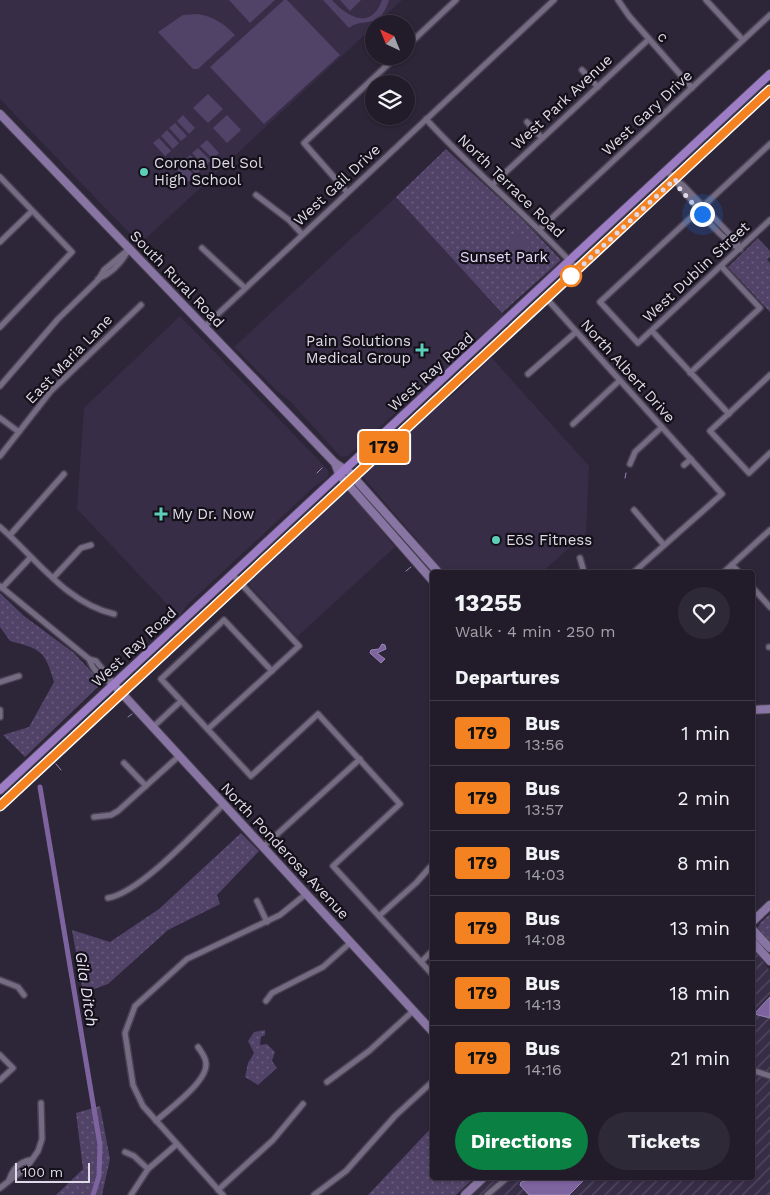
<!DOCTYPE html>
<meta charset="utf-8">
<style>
body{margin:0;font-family:"Work Sans",sans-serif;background:#2e2936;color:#f1f3f6;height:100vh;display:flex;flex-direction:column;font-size:19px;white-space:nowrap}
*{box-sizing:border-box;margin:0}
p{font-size:16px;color:#a2a1a8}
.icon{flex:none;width:28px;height:28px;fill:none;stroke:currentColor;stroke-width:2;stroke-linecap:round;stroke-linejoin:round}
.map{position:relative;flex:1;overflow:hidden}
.panel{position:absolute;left:430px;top:570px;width:325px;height:610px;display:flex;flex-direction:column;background:#221c2a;border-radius:5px;box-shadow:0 1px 4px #0004,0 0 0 1px #3f3a47}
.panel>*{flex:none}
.badge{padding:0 10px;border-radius:4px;font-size:18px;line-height:32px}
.needle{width:32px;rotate:317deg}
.buttons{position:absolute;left:365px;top:15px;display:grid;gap:10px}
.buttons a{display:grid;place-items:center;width:50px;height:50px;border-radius:50%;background:#221c2a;box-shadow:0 1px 4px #0004,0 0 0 1px #3f3a47;font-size:25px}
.scale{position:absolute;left:15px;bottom:12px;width:75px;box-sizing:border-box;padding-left:5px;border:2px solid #dfdae7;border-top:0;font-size:14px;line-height:18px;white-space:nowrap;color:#dfdae7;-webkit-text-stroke:4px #141019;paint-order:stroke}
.you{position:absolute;width:25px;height:25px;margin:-12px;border:4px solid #fff;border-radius:50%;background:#1a73e8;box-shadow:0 0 0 8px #1a73e833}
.map>.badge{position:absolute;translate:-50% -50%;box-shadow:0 0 0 2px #fff}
h2{padding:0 25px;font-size:19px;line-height:45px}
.round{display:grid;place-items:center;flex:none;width:52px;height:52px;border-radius:26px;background:#2e2936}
.overview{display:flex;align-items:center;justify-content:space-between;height:85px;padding:0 25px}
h1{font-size:24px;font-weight:700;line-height:38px}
.cta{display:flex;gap:10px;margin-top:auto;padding:10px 25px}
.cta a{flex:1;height:58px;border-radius:30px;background:#0b8043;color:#fff;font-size:20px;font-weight:700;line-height:58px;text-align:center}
.cta a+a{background:#2e2936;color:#f1f3f6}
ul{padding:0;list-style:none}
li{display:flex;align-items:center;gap:15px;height:65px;padding:0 25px;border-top:1px solid #3f3a47}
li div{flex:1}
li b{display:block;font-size:19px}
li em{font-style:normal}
li .badge{min-width:55px;font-weight:700;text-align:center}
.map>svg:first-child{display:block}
</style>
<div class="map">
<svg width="770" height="1195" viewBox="0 0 770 1195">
<defs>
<pattern id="industrial-furrows" width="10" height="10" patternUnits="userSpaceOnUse" patternTransform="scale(1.25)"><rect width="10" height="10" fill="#382d47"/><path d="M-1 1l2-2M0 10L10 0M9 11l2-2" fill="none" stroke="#544b62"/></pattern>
<pattern id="park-dots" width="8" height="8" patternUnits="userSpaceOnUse" patternTransform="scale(1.25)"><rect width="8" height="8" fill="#514267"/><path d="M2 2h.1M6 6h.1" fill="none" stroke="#6a5d7d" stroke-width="1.8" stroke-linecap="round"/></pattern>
</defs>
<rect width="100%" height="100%" fill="#2d2538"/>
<g fill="#382d47">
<polygon points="0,0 402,0 140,244 0,99"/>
<polygon points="396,197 505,316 473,342 432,384 405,404 348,456 341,457 288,399 277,391 234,347"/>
<polygon points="180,316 327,469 329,474 326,479 315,486 188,604 179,617 77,509 84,408"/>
<polygon points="491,357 589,466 586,533 542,572 445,572 432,561 419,542 363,477 363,473 372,465 390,452 425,417 460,389"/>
<polygon points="344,491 352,493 395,547 297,637 250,586 249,580"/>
</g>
<polygon fill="url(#industrial-furrows)" points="753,947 770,971 770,1195 471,1195 490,1178 752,1178"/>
<g fill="url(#park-dots)">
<polygon points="446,149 523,220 561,260 502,313 396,197"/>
<polygon points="758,238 770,251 770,257 767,259 770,263 770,312 728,267"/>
<path d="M0,593L24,616L74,653L102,683L25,757L3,735L29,727L54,682C45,650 40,649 10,641L0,627Z"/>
<polygon points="241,833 259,851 217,895 220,904 168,930 108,984 83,993 72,930 110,942 159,909"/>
<polygon points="770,914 770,943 758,928 760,923"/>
<polygon points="265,1030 265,1035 261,1037 260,1045 267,1044 275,1052 272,1061 277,1068 258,1085 245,1077 248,1063 254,1053 248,1041 254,1032"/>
<polygon points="100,1106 110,1159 102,1195 56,1195 83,1169 76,1113"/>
<polygon points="432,1127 432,1178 474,1178 456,1195 368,1195"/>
</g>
<g fill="#514267">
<polygon points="229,0 275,0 250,23"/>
<polygon points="284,0 287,0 340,55 264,124 210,67"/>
<path d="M323,0H332C347,17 371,31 382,0H389C379,32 364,16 349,28Z"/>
<polygon points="340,0 361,0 350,11"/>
<path d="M198,14C214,17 223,23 235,35L198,69H193L158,32L183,15Z"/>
<polygon points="208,94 223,109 208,123 193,108"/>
<polygon points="183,115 195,128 189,134 177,121"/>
<polygon points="227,115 241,130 227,143 213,128"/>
<polygon points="175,123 187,136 181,141 169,128"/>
<polygon points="167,130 179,143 173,149 161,136"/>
<polygon points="159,138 171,151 165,156 153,143"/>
<polygon points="207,140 219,153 213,159 200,146"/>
<polygon points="198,148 211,161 204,166 192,153"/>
<polygon points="190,155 203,168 196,174 184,161"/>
<polygon points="182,163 195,176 188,182 176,169"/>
<polygon points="516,233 529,247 520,255 507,241"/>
</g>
<g fill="#7d649f" stroke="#9a87b5">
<polygon points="382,644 385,645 386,649 377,653 385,659 381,663 370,653 371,650 379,649"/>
<polygon points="770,997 770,1018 754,1014"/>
<path d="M539,1178C554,1181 570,1177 586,1178L569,1195H529L520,1185L521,1182Z"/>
</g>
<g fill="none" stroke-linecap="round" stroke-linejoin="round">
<g stroke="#9a87b5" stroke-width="1">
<polyline points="392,453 396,457"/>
<polyline points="317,473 322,468"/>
<polyline points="625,478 626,473"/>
<polyline points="406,571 411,567"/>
<polyline points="128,717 132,714"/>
<polyline points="56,764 61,770"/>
</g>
<polyline stroke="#7d649f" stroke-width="5" points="40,787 100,1145 99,1176 93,1195"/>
<defs>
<g id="street">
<polyline points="618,0 629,16 692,88"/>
<polyline points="706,0 743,40"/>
<polyline points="406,47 456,0"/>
<polyline points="582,70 598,87"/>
<path d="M426,119C474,172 530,217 578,270"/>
<polyline points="527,122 542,138"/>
<polyline points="770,144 600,302 638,343 770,220"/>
<path d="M667,171C688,193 712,234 740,249"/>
<polyline points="0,177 72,252 0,327"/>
<polyline points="675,180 683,185 736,241 740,249"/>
<polyline points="493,184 649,39"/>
<polyline points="347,192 304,143 397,56"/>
<polyline points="256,195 289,220 302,234"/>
<polyline points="540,229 770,15"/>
<polyline points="0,242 32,211"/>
<polyline points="202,248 245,288"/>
<path d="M98,279C112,273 122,262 129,249"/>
<polyline points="547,299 722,494 634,572"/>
<polyline points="204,327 554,0"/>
<polyline points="652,331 729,414"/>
<polyline points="690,373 760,308 721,266"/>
<polyline points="528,374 576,332"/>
<polyline points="770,375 710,431 749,473 770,453"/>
<polyline points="0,386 58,319 98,280 104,270 129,249"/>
<polyline points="0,418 19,432"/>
<polyline points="573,424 619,381"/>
<polyline points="0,456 51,391 141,305"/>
<polyline points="630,464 635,452 662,427"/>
<polyline points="684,465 691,459"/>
<polyline points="634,510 664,545"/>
<path d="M0,527C36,558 66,603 114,614"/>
<polyline points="10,535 64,474"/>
<polyline points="580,558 584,572"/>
<polyline points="732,565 739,572"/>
<polyline points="724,572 770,530"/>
<polyline points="53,578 81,548 91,545"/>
<polyline points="0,586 89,659 96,661 116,686"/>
<polyline points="752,587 770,607"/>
<polyline points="2,588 31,557"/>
<polyline points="769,647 770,647"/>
<path d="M89,659C93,670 102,679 113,684"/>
<polyline points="272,671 224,620 161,679 251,776 318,714 400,804 333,866 432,974"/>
<polyline points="0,682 19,676"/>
<polyline points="0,710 0,717"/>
<polyline points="153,727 181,701"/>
<polyline points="208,729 299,646 232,574"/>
<polyline points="124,763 146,786"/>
<polyline points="94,817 111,815 118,811 179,756"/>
<polyline points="263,847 360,759"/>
<path d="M108,898C141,892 197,830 223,805"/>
<polyline points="257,901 267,922"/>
<polyline points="379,916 416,883 432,865"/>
<polyline points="421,962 432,951"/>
<polyline points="0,980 18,987 24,995"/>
<polyline points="266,1001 272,993 323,967 350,943"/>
<polyline points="0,1055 13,1068 0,1080"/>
<polyline points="752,1070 770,1076"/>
<polyline points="327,1082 369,1051 413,1011"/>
<path d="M156,1121C169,1109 207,1082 206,1064C206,1057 202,1053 198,1047"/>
<polyline points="125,1152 134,1156 148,1169"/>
<path d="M9,1180C13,1169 18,1163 30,1160"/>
<polyline points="0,1188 27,1167 38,1151 42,1139 41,1103"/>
<polyline points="218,1190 273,1140 303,1104"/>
<polyline points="131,1195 148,1169 177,1144"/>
<polyline points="223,1195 143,1106 133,1085 125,1033 135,1006 187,959 280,915 306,894"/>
<polyline points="314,1195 346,1171 395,1116 432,1082"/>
<polyline points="487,1195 507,1178"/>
</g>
<g id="secondary">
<polyline points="0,114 335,463 339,474 432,580"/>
<polyline points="335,463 349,472 438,572"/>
<polyline points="117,688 432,1031"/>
<polyline points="752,710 770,709"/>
<polyline points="752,922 770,905"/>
<polyline points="752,929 770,948"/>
<polyline points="752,941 770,961"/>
<polyline points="465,1195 483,1178"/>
</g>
<g id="primary">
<polyline points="0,790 770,74"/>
<polyline points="0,806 770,90"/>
</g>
</defs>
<use href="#street" stroke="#4a4353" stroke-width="8"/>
<use href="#secondary" stroke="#4a4353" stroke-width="10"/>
<use href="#primary" stroke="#4a4353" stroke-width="10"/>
<use href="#street" stroke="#756c83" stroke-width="5"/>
<use href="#secondary" stroke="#8975a4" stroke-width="8"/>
<use href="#primary" stroke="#9d7ec6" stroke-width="8"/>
</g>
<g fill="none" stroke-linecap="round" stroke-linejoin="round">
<defs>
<polyline id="line" points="0,806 770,90"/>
</defs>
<use href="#line" stroke="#fff" stroke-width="11"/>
<use href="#line" stroke="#f58220" stroke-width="8"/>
<polyline stroke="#dfdae7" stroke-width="5" stroke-dasharray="0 9" points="571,276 675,179 680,189 702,214"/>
</g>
<g fill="#5dceb9" stroke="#141019" stroke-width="2">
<circle cx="144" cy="172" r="5"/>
<path d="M419.5 342.5h5v5h5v5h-5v5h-5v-5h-5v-5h5z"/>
<path d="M158.5 506.5h5v5h5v5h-5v5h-5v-5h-5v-5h5z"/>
<circle cx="496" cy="540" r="5"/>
</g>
<circle fill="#fff" stroke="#f58220" stroke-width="2.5" cx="571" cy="276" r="10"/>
<g text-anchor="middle" stroke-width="4.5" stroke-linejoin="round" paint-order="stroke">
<g font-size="15" fill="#dfdae7" stroke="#141019">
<text transform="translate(663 37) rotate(49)" y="5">c</text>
<text transform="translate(562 102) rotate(-43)" y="5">West Park Avenue</text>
<text transform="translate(647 113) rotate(-43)" y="5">West Gary Drive</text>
<text transform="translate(337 185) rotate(-43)" y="5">West Gail Drive</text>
<text transform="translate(511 186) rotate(44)" y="5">North Terrace Road</text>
<text transform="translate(696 272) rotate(-43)" y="5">West Dublin Street</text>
<text transform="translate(177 279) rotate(46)" y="5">South Rural Road</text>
<text transform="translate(69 359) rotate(-46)" y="5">East Maria Lane</text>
<text transform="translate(628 371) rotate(48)" y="5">North Albert Drive</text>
<text transform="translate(431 372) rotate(-42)" y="5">West Ray Road</text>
<text transform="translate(134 647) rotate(-43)" y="5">West Ray Road</text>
<text transform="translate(285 851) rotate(47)" y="5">North Ponderosa Avenue</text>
</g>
<g font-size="15" fill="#dfdae7" stroke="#141019" text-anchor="start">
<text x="154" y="168">Corona Del Sol<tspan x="154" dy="17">High School</tspan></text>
<text x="411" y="346" text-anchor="end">Pain Solutions<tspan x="411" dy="17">Medical Group</tspan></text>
<text x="172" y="519">My Dr. Now</text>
<text x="506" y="545">EōS Fitness</text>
</g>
<g font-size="15" fill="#e7dafd" stroke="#141019">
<text x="504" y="262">Sunset Park</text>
</g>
<g font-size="16" font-style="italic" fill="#e7e0f2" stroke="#141019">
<text transform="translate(87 989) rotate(81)" y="6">Gila Ditch</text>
</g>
</g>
</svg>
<div class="buttons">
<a><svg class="needle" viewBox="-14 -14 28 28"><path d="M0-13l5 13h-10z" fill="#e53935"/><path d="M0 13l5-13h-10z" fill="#a2a1a8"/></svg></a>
<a><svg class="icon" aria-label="layers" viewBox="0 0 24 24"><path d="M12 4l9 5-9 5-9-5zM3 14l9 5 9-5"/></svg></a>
</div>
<div class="scale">100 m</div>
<div class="you" style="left:702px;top:214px"></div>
<b class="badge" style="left:384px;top:447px;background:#f58220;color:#111">179</b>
<section class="panel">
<div class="overview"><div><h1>13255</h1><p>Walk · 4 min · 250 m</p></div><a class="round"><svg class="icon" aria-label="heart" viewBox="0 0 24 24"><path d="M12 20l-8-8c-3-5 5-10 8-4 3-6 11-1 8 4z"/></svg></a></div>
<h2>Departures</h2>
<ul>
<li><span class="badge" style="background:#f58220;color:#111">179</span><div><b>Bus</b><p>13:56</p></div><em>1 min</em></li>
<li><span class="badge" style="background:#f58220;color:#111">179</span><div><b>Bus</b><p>13:57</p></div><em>2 min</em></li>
<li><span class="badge" style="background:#f58220;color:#111">179</span><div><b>Bus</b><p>14:03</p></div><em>8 min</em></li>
<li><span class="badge" style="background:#f58220;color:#111">179</span><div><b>Bus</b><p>14:08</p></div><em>13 min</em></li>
<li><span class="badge" style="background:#f58220;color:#111">179</span><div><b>Bus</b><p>14:13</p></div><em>18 min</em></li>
<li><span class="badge" style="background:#f58220;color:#111">179</span><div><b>Bus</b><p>14:16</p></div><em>21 min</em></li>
</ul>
<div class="cta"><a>Directions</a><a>Tickets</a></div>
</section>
</div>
